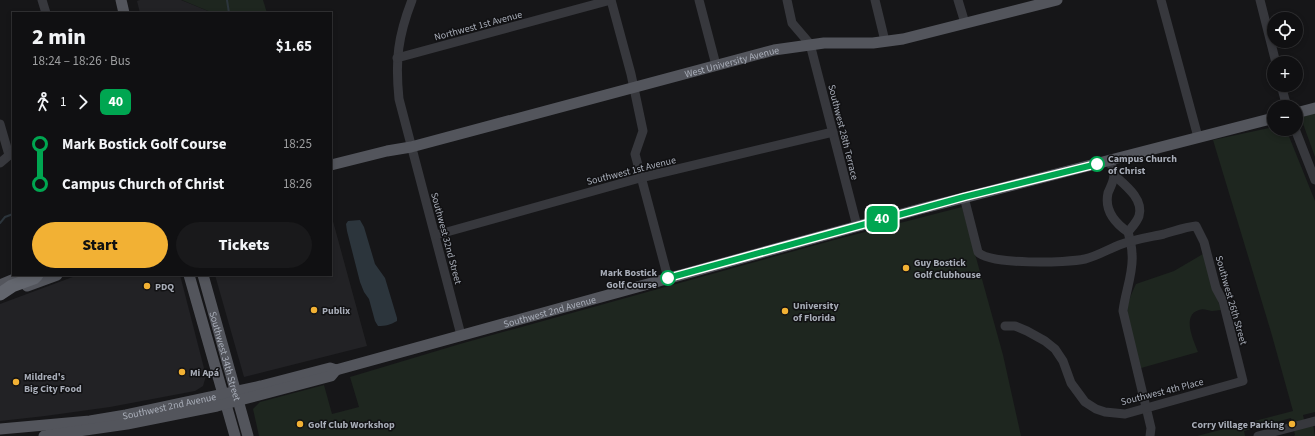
<!DOCTYPE html>
<meta charset="utf-8">
<style>
body{margin:0;font-family:"Source Sans 3",sans-serif;background:#19191b;color:#f1f3f6;height:100vh;display:flex;flex-direction:column;font-size:15px;white-space:nowrap}
*{box-sizing:border-box;margin:0}
p{font-size:13px;color:#9c9d9f}
.icon{flex:none;width:22px;height:22px;fill:none;stroke:currentColor;stroke-width:2;stroke-linecap:round;stroke-linejoin:round}
.map{position:relative;flex:1;overflow:hidden}
.drawer{position:absolute;left:12px;top:12px;width:320px;height:264px;display:flex;flex-direction:column;background:#101012;border-radius:0px;box-shadow:0 2px 6px #0003,0 0 0 1px #303032}
.drawer>*{flex:none}
.badge{padding:0 8px;border-radius:6px;font-size:14px;line-height:26px}
.tools{position:absolute;left:1267px;top:12px;display:grid;gap:8px}
.tools a{display:grid;place-items:center;width:36px;height:36px;border-radius:50%;background:#101012;box-shadow:0 2px 6px #0003,0 0 0 1px #303032;font-size:20px}
.map>.badge{position:absolute;translate:-50% -50%;box-shadow:0 0 0 2px #fff}
.legs{display:flex;align-items:center;gap:6px;height:44px;padding:0 20px;font-size:13px}
.legs p{margin-inline-start:auto}
.overview{display:flex;align-items:center;justify-content:space-between;height:68px;padding:0 20px}
h1{font-size:22px;font-weight:800;line-height:30px}
.cta{display:flex;gap:8px;margin-top:auto;padding:8px 20px}
.cta a{flex:1;height:46px;border-radius:24px;background:#f2b134;color:#111;font-size:16px;font-weight:800;line-height:46px;text-align:center}
.cta a+a{background:#19191b;color:#f1f3f6}
ul{padding:0 20px;list-style:none}
li{display:flex;align-items:center;gap:14px;height:40px;font-size:15px}
li i{display:grid;place-items:center;width:6px;height:100%;margin:0 5px;background:currentColor}
li i::after{content:'';width:10px;height:10px;margin:-5px;border:3px solid;border-radius:50%;background:#101012}
li p{margin-inline-start:auto}
li:first-child i{background:linear-gradient(#0000 50%,currentColor 0)}
li:last-child i{background:linear-gradient(currentColor 50%,#0000 0)}
.map>svg:first-child{display:block}
</style>
<div class="map">
<svg width="1315" height="436" viewBox="0 0 1315 436">
<rect width="100%" height="100%" fill="#161618"/>
<g fill="#222225">
<polygon points="140,0 181,0 213,13 140,13 137,1"/>
<polygon points="331,214 367,346 244,377 215,275 331,275"/>
<polygon points="78,275 180,275 206,376 203,386 195,391 110,407 45,416 0,421 0,304"/>
</g>
<g fill="#1e261f">
<polygon points="182,0 263,0 267,13 213,13"/>
<polygon points="1315,112 1315,157 1301,118"/>
<polygon points="1269,128 1280,129 1288,134 1315,201 1315,412 1303,415 1304,420 1292,424 1291,418 1244,431 1245,436 1197,436 1293,411 1271,332 1213,140"/>
<polygon points="962,207 1003,355 1021,436 259,436 253,409 260,402 324,385 332,414 359,407 350,377 460,344 834,240"/>
<path d="M1203,254L1221,310C1218,310 1215,311 1212,311C1207,310 1203,308 1199,310C1181,315 1194,341 1198,352L1141,368C1137,352 1125,319 1128,304C1130,297 1133,290 1136,284L1174,271Z"/>
<polygon points="1313,425 1315,436 1294,436 1295,435 1294,430"/>
</g>
<path fill="#2c353c" d="M360,220L364,227L375,264L385,278L397,318V321C390,325 386,326 378,326L375,321L369,299L364,292L360,282L347,231L346,224L348,221Z"/>
<g fill="none" stroke-linecap="round" stroke-linejoin="round">
<g stroke="#2c353c" stroke-width="2">
<polyline points="227,0 229,13"/>
<polyline points="0,223 5,217 13,214"/>
</g>
<g stroke="#37383d" stroke-width="9">
<polyline points="42,0 46,13"/>
<path d="M412,0C398,36 395,60 399,99L461,335"/>
<polyline points="611,0 631,74 643,131 635,154 668,278"/>
<polyline points="699,0 716,65"/>
<polyline points="787,0 792,23 810,44 857,226"/>
<polyline points="875,0 885,41"/>
<polyline points="958,0 965,23"/>
<polyline points="1161,0 1198,137"/>
<polyline points="1260,0 1276,63"/>
<polyline points="397,58 611,0"/>
<polyline points="1281,85 1287,107"/>
<polyline points="0,124 9,155"/>
<polyline points="1295,129 1315,180"/>
<path d="M1110,160C1111,165 1114,171 1114,175C1114,181 1110,188 1108,193C1104,211 1115,223 1128,232C1130,239 1132,247 1132,254C1134,271 1125,293 1123,311L1151,428L1150,436"/>
<polyline points="0,163 13,152"/>
<path d="M1114,175C1125,185 1144,199 1139,216C1137,222 1132,227 1128,232"/>
<path d="M964,197L978,252C988,265 1068,263 1085,259C1098,256 1110,248 1122,244C1136,239 1150,237 1164,234C1175,231 1185,227 1196,226L1204,242L1216,288L1223,301L1243,381L1125,414L1105,412L1096,409L1085,402L1071,383L1063,361L1055,349L1045,341L1027,331L1015,326H1005"/>
<polyline points="436,235 640,178 833,132"/>
<polyline points="1258,436 1315,421"/>
</g>
<g stroke="#53555c" stroke-width="11">
<polyline points="121,0 124,13"/>
<polyline points="1296,113 1315,108"/>
<path id="s1" d="M331,165L387,151L411,147L774,50L824,43H873L903,39L1057,0"/>
<polyline points="189,275 235,436"/>
<path id="s2" d="M203,275L248,436"/>
<polyline points="0,285 19,277"/>
<polyline points="27,286 57,275"/>
<path id="s3" d="M0,429L90,421L126,415L261,386L330,368L336,370L920,209L1274,118"/>
<polyline points="44,436 127,424 217,406 331,376 336,370"/>
</g>
<polyline stroke="#63666e" stroke-width="13" points="0,294 12,286 34,278 37,275"/>
</g>
<g fill="none" stroke-linecap="round" stroke-linejoin="round">
<defs>
<polyline id="line-1" points="668,278 964,197 1097,164"/>
</defs>
<use href="#line-1" stroke="#fff" stroke-width="9"/>
<use href="#line-1" stroke="#00a651" stroke-width="6"/>
</g>
<g fill="#fff" stroke="#00a651" stroke-width="2">
<circle cx="1097" cy="164" r="7"/>
<circle cx="668" cy="278" r="7"/>
</g>
<g fill="#f2b134" stroke="#111113" stroke-width="1.5">
<circle cx="906" cy="268" r="4"/>
<circle cx="147" cy="286" r="4"/>
<circle cx="314" cy="310" r="4"/>
<circle cx="785" cy="311" r="4"/>
<circle cx="182" cy="372" r="4"/>
<circle cx="16" cy="382" r="4"/>
<circle cx="300" cy="424" r="4"/>
<circle cx="1292" cy="424" r="4"/>
</g>
<g text-anchor="middle" stroke-width="3" stroke-linejoin="round" paint-order="stroke">
<g font-size="10" fill="#a8adb8" stroke="#111113">
<text transform="translate(478 25) rotate(-15)" y="4">Northwest 1st Avenue</text>
<text dy="4" stroke="none"><textPath href="#s1" startOffset="414">West University Avenue</textPath></text>
<text transform="translate(844 132) rotate(76)" y="4">Southwest 28th Terrace</text>
<text transform="translate(631 170) rotate(-14)" y="4">Southwest 1st Avenue</text>
<text transform="translate(447 238) rotate(75)" y="4">Southwest 32nd Street</text>
<text transform="translate(1232 300) rotate(74)" y="4">Southwest 26th Street</text>
<text dy="4" stroke="none"><textPath href="#s3" startOffset="564">Southwest 2nd Avenue</textPath></text>
<text dy="4" stroke="none"><textPath href="#s2" startOffset="84">Southwest 34th Street</textPath></text>
<text transform="translate(1162 391) rotate(-14)" y="4">Southwest 4th Place</text>
<text dy="4" stroke="none"><textPath href="#s3" startOffset="171">Southwest 2nd Avenue</textPath></text>
</g>
<g font-size="10" font-weight="bold" fill="#a8adb8" stroke="#111113" text-anchor="start">
<text x="1108" y="162">Campus Church<tspan x="1108" dy="12">of Christ</tspan></text>
<text x="657" y="276" text-anchor="end">Mark Bostick<tspan x="657" dy="12">Golf Course</tspan></text>
</g>
<g font-size="10" font-weight="bold" fill="#a8adb8" stroke="#111113" text-anchor="start">
<text x="914" y="266">Guy Bostick<tspan x="914" dy="12">Golf Clubhouse</tspan></text>
<text x="155" y="290">PDQ</text>
<text x="793" y="309">University<tspan x="793" dy="12">of Florida</tspan></text>
<text x="322" y="314">Publix</text>
<text x="190" y="376">Mi Apá</text>
<text x="24" y="380">Mildred's<tspan x="24" dy="12">Big City Food</tspan></text>
<text x="308" y="428">Golf Club Workshop</text>
<text x="1284" y="428" text-anchor="end">Corry Village Parking</text>
</g>
</g>
</svg>
<div class="tools">
<a><svg class="icon" aria-label="locate" viewBox="0 0 24 24"><circle cx="12" cy="12" r="6"/><path d="M12 2v4M12 18v4M2 12h4M18 12h4"/></svg></a>
<a>+</a>
<a>−</a>
</div>
<b class="badge" style="left:882px;top:219px;background:#00a651;color:#fff">40</b>
<section class="drawer">
<div class="overview"><div><h1>2 min</h1><p>18:24 – 18:26 · Bus</p></div><b>$1.65</b></div>
<div class="legs"><svg class="icon" aria-label="walk" viewBox="0 0 24 24"><circle cx="13" cy="4" r="2"/><path d="M13 8l-2 6 4 7M11 14l-3 7M7 12l3-4h3l4 4"/></svg>1<svg class="icon" aria-label="forward" viewBox="0 0 24 24"><path d="M9 5l7 7-7 7"/></svg><b class="badge" style="background:#00a651;color:#fff">40</b></div>
<ul>
<li><i style="color:#00a651"></i><b>Mark Bostick Golf Course</b><p>18:25</p></li>
<li><i style="color:#00a651"></i><b>Campus Church of Christ</b><p>18:26</p></li>
</ul>
<div class="cta"><a>Start</a><a>Tickets</a></div>
</section>
</div>
